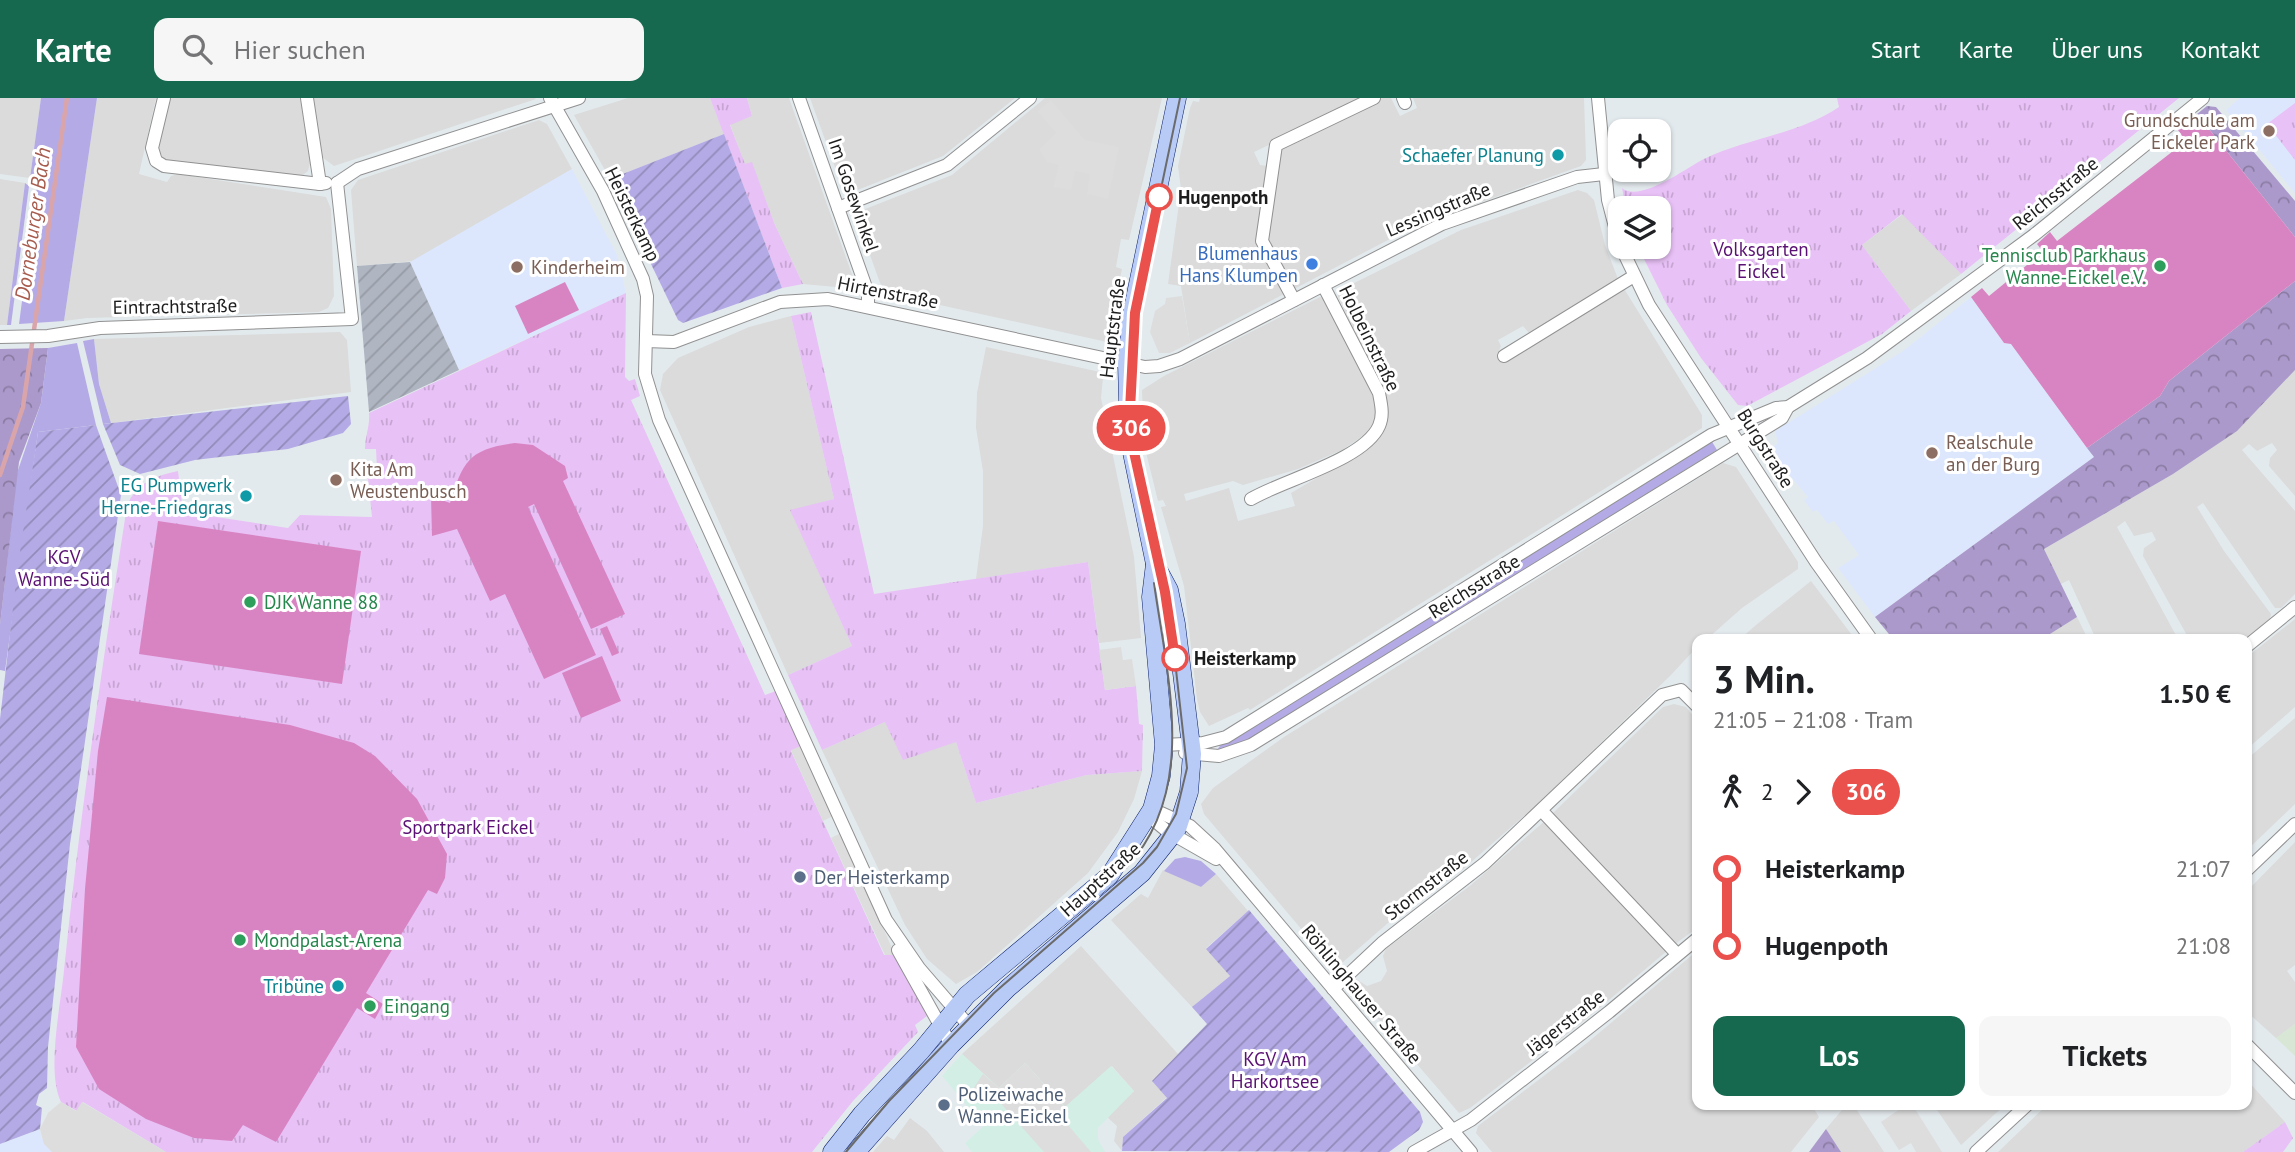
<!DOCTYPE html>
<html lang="de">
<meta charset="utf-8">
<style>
body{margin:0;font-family:"PT Sans",sans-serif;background:#f6f6f6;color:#202124;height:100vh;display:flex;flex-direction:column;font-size:26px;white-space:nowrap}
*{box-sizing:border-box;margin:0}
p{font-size:23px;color:#757577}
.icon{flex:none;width:38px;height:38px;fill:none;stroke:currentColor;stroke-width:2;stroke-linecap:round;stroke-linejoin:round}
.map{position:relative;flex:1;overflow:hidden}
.sheet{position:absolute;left:1692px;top:536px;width:560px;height:476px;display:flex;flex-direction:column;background:#fff;border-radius:14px;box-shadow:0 2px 5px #0004}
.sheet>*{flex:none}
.badge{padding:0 14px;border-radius:23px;font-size:24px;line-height:46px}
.tools{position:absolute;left:1608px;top:21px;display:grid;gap:14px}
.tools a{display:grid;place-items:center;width:63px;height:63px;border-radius:14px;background:#fff;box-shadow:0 2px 5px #0004;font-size:35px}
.map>.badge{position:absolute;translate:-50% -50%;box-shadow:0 0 0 4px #fff}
.legs{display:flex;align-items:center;gap:10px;height:77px;padding:0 21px;font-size:23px}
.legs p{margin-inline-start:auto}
.summary{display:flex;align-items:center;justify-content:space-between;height:119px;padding:0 21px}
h1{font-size:38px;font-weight:600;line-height:52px}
.primary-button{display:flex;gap:14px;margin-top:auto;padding:14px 21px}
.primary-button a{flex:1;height:80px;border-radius:14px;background:#16684e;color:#fff;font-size:28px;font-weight:600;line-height:80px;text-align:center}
.primary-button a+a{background:#f6f6f6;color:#202124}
ul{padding:0 21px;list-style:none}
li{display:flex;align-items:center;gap:24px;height:77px;font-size:26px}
li i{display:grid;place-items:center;width:10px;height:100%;margin:0 9px;background:currentColor}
li i::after{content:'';width:18px;height:18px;margin:-9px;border:5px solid;border-radius:50%;background:#fff}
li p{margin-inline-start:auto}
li:first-child i{background:linear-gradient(#0000 50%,currentColor 0)}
li:last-child i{background:linear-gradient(currentColor 50%,#0000 0)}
header{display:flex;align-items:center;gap:42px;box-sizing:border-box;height:98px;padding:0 35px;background:#16684e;color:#fff}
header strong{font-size:33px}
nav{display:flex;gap:38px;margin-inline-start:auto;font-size:24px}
.search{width:490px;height:63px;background:#f6f6f6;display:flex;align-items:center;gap:18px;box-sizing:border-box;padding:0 24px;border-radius:14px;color:#757577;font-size:26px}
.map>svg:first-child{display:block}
</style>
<header>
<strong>Karte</strong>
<div class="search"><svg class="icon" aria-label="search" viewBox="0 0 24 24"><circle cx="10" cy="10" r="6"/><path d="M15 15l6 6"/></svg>Hier suchen</div>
<nav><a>Start</a><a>Karte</a><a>Über uns</a><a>Kontakt</a></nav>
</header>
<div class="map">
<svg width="2295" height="1054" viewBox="0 0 2295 1054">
<defs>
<pattern id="construction-furrows" width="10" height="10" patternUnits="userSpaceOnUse" patternTransform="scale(1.75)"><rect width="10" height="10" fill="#afb5c1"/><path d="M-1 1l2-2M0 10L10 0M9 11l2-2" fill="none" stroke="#969ba5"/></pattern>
<pattern id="forest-crowns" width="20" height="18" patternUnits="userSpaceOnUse" patternTransform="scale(1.75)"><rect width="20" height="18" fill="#ab99cb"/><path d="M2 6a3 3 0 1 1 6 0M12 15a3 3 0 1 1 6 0" fill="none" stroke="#8b7ca4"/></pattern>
<pattern id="park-tufts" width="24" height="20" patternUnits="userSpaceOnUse" patternTransform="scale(1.75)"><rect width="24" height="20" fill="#e8c1f6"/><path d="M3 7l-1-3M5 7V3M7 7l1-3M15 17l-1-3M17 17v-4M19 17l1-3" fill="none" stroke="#c7a5d2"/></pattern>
<pattern id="garden-furrows" width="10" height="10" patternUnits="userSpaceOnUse" patternTransform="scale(1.75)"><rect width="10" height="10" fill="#b4abe6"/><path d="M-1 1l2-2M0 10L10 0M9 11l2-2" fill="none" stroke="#928bba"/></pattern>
</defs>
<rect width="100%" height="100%" fill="#e3eaed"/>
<g fill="#dadbda">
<polygon points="0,0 41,0 30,80 0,76"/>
<polygon points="97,0 156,0 139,76 167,84 171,78 178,76 326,99 331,111 334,198 328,210 319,214 87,220 64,223"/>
<polygon points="168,0 302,0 310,65 308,73 299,80 165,62 157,50"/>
<polygon points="314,0 535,0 536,1 334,68 322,59"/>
<polygon points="628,0 710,0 724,36 610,81 574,17"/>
<polygon points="747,0 789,0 854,182 836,189 803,186 775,127 752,65 745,67 730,26 752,18"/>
<polygon points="810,0 1015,0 943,58 845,97"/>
<polygon points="1045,0 1162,0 1129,142 1121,141 1116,169 1122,171 1107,244 890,196 880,185 855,115 952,77"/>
<polygon points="1200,0 1367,0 1254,54 1260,67 1268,68 1257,144 1284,196 1190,245 1181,188 1168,186 1181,91 1178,68 1190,10 1193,3 1199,4"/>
<polygon points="1382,0 1391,0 1400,18 1417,10 1413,0 1584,0 1586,62 1581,68 1415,128 1294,191 1268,142 1281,49"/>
<polygon points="539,22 547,26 572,71 415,163 357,168 351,92 358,82"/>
<polygon points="0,81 25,85 7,227 0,227"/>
<polygon points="1578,92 1587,95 1594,102 1605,147 1618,181 1530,236 1523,228 1498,242 1501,248 1497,257 1502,264 1569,226 1623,189 1702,317 1702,330 1250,612 1248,610 1209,628 1200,614 1197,601 1184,488 1161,409 1166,408 1163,402 1158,403 1144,346 1142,292 1164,278 1320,199 1325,200 1374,301 1376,318 1369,334 1342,352 1298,371 1243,387 1233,383 1184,396 1186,403 1229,390 1238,423 1295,408 1291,395 1370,349 1384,332 1387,322 1382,287 1338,199 1338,193 1461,132"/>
<polygon points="1903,116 1961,176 1911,213 1862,147"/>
<polygon points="791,218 834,401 791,413 852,548 788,577 660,292 663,276 678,260 749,229"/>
<polygon points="340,234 347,242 351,294 111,325 99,286 94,241"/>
<polygon points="986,249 1100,274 1103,279 1101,300 1134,459 1141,540 1099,545 1088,464 976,481 983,428 983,373 976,330 977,295"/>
<polygon points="2295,272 2295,398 2269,368 2270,360 2277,352 2272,345 2257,353 2249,346 2242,352 2295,413 2295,496 2281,510 2275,510 2203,405 2197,409 2224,453 2271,516 2270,521 2244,541 2189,541 2143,458 2144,450 2156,442 2152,434 2134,438 2125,423 2117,429 2178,541 2096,541 2069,482 2061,486 2044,451 2173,376 2236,333"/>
<polygon points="1723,365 1736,369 1798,464 1798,471 1742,510 1707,541 1698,541 1697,549 1670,578 1535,708 1462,772 1388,825 1335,871 1204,716 1201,706 1213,690 1284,639"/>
<polygon points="1811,483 1855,541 1740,541 1756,527"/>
<polygon points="2077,519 2088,541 2042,541"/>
<polygon points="2295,521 2295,609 2247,651 2247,559"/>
<polygon points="1674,606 1686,609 1697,623 1697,830 1675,846 1553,715 1663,609"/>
<polygon points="2295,620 2295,706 2247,752 2247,661"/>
<polygon points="885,624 956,644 976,705 1087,677 1142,673 1134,701 1118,734 1088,775 977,874 956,886 927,861 905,827 822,652"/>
<polygon points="1546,722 1668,852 1584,923 1470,1010 1459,1015 1349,887 1356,881 1367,888 1381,883 1387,873 1383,858 1386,851 1471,787"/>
<polygon points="2295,744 2295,867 2287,873 2295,884 2295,926 2276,940 2247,914 2247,793"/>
<polygon points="1163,772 1201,789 1216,776 1248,813 1206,850 1230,878 1192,909 1111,822 1141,796 1148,800"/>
<polygon points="1081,848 1178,956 1152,983 1167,999 1123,1039 1122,1053 1114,1043 1117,1028 1107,1019 1134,993 1112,968 1065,1009 1025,965 999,990 962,956"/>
<polygon points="1697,853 1698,1006 1811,1006 1819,1019 1791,1054 1492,1054 1476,1035 1478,1028 1587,945"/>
<polygon points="2247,982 2285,1024 2243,1054 1998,1054 2048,1006 2247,1006"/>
<polygon points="1847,1006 1853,1006 1884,1054 1841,1054 1826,1031"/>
<polygon points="1933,1006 2006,1006 1961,1047"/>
<polygon points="910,1020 927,1033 944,1054 873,1054 887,1038 894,1042"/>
</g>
<polygon fill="#d2eee5" points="962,956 999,990 1025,965 1065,1009 1111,968 1134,993 1098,1030 1098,1041 1105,1054 972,1054 965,1045 984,1028 942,978"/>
<polygon fill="#d8e6d5" points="2295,926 2295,958 2276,940"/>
<g fill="#dce7fd">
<polygon points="2240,0 2295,0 2295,95 2226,12"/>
<polygon points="572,71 617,157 626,195 459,272 410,164"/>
<polygon points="1971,199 2004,245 2011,246 2094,359 1875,519 1838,470 1859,457 1834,423 1828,426 1817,412 1813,414 1804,402 1808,399 1775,360 1770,351 1778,345 1775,333 1903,253"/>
<polygon points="40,1031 41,1039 52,1054 0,1054 0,1046"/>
</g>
<polygon fill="url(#construction-furrows)" points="410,164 459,272 369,314 357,168"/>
<g fill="#b4abe6">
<polygon points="41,0 97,0 64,223 19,226 38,81 30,80"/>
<polygon points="25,85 29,88 11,227 7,227"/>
<polygon points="94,241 99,286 111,325 103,326 83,243"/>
<polygon points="77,245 96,327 38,334 5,573 0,572 0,527 17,375 41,305 48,250"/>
<polygon points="1711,342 1717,352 1248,644 1221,654 1217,652 1222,645"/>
<polygon points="1185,759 1201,763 1216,776 1201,789 1164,773 1175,761"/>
</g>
<g fill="url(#forest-crowns)">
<polygon points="2207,8 2216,9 2295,103 2295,139 2197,16"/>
<polygon points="2295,183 2295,272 2237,333 2173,376 2044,451 2077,519 2042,541 1893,541 1875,519 2094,359 2087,350 2160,298 2169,283"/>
<polygon points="48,250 41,305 19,364 0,527 0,251"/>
<polygon points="1826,1031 1841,1054 1809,1054"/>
</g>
<g fill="url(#park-tufts)">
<polygon points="710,0 747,0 752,18 730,27 745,66 752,64 775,127 803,186 782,190"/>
<path d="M1837,0H2179L1961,176L1902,116L1862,147L1911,213L1882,236L1747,308L1738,307L1701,260L1667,207L1638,149H1659V110H1626L1622,90C1640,105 1686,70 1704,61C1748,40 1799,36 1839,9Z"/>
<polygon points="2295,5 2295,62 2267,26"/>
<path d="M626,195L625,279L629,283L635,281L640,298L631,302L765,597L776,593L801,648L791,653L884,857H895L927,918L915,927L918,934L853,1003L812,1054H166L83,1004L77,1013L61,1004C46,973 61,906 64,872C80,716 103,562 127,408C136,385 155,378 178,373L183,414L288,430L300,417L372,419L367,371L377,370L376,351H365C365,338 370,329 369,315Z"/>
<polygon points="811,214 874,496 1088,464 1105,592 1136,588 1139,626 1143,627 1142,673 1087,677 976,705 956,644 903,662 885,624 822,652 788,577 852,548 790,412 834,401 791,218"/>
<polygon points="2285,1024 2293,1040 2283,1054 2243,1054"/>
</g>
<g fill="url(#garden-furrows)">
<polygon points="724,36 782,190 683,225 678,222 610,81"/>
<polygon points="348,298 351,326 343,335 288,351 195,362 140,376 120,367 103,326"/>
<polygon points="96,327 121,397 70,746 48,949 47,990 39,996 36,1007 42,1010 40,1031 0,1046 0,621 18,467 38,334"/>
<polygon points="1249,812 1420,1014 1423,1024 1419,1032 1389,1054 1122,1053 1123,1039 1167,1000 1152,983 1207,926 1192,909 1230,878 1206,851"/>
</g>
<g fill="#d984c2">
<polygon points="2197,16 2295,139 2295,183 2169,283 2160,298 2087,350 2011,246 2004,245 1971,199 1982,190 1989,198 2043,154 2037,146 2050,134 2057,143 2186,43 2178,32"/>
<polygon points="565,184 579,212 528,236 515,208"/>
<path d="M515,345L533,347L565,368L568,380L563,383L625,516L591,531L534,406L528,409L596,557L544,581L505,496L490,503L457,431L432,438L431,398L450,405C463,362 470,351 515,345Z"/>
<polygon points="158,423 361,453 342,586 139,556"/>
<polygon points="607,528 619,555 612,558 600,531"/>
<polygon points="602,558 621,603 581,620 562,575"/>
<polygon points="107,599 290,627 354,645 375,658 417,701 447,756 445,780 437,796 428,792 366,895 383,906 375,921 357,910 276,1044 243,1027 232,1043 194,1040 146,1021 99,991 76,949 85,791 98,653"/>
</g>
<g fill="#ddd">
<polygon points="1051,2 1085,42 1119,49 1108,101 1087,96 1090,76 1075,73 1071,92 1053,89 1059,67 1047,64 1039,51 1056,35 1037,13"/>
<polygon points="1669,34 1671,60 1659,61 1659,35"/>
<polygon points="1182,198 1190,245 1170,255 1159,255 1150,234 1155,213 1165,206 1166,200"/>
<polygon points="1121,549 1123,562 1132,561 1136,588 1105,592 1099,552"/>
<polygon points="801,648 833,718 823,723 791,652"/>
<polygon points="841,735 881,825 895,857 885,857 831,740"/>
<polygon points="1025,965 1069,1014 1062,1020 1091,1054 1044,1054 997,1001 992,1005 971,994 983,976 999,990"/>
<polygon points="61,1004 76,1013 82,1004 166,1054 52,1054 44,1046 40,1031 48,1015"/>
<polygon points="1907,1006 1912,1006 1942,1054 1916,1054 1911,1045 1899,1052 1881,1024"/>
</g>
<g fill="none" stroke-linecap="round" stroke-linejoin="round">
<polyline stroke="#d9a5ab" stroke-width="4.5" points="0,377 23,309 67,0"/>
<defs>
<g id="street">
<polyline points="164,0 152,50 156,63 164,68 320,86"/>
<polyline points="307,0 320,86 326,85"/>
<polyline points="550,0 603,93 643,181 647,198 645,276 659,322 886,822 919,870 970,929"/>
<polyline points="799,0 868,195 868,208"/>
<polyline points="1403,0 1405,5"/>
<polyline points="1598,0 1608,102 1620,148"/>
<polyline points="337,85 358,71 579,0"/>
<polyline points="838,110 947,67 1030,0"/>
<polyline points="1621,149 1649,207 1816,464 1871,541"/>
<polyline points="1294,202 1262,143 1276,47 1374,0"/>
<polyline points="0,239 48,238 100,230 352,221 337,85"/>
<polyline points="646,243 674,244 780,204 828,201 1145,269 1159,268 1180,261 1442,126 1577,79 1604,76"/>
<polyline points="1504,258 1634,178"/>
<path d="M1251,401C1283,382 1364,362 1379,328C1384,317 1381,306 1379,295L1323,187"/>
<polyline points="2247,548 2295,509"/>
<polyline points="1164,647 1203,645 1226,639 1711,337 1776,310 1788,309 1867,260 2034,137 2203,0"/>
<polyline points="1185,655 1219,658 1251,647 1782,320 1788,309"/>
<polyline points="1152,711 1190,728 1215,751 1471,1054"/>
<polyline points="1542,713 1677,856"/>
<polyline points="1149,718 1167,733 1216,761"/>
<polyline points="2247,772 2295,726"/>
<polyline points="898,852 951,947"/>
<polyline points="1333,891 1382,845 1485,765 1662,597 1681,592 1698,609"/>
<polyline points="2247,947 2295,995"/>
<polyline points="1414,1054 1471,1022 1609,914 1698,840"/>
<polyline points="1976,1054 2028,1006"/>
</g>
<g id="secondary">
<polyline points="832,1054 862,1016 921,953 967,897 1110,777 1152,711 1161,678 1164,647 1151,499 1155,466 1129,340 1127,265 1132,215 1177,0"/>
<polyline points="856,1054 951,947 1008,890 1142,775 1177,731 1189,694 1192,656 1176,526 1169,492 1155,466"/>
</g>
</defs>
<use href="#street" stroke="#919191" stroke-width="14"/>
<use href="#secondary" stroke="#0a216d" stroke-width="19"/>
<use href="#street" stroke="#fff" stroke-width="12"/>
<use href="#secondary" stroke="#b8caf6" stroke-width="18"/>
<g stroke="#6b6b6b" stroke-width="2">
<path d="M1126,770C1199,692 1167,579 1154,485"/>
<polyline points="846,1054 889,1003 994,895 1143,765 1157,749 1176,716 1187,670 1170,518 1134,354 1129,289 1135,215 1180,0"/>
</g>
</g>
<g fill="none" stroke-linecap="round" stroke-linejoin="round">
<defs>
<polyline id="line-1" points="1159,99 1135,215 1130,312 1134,354 1165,494 1175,560"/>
</defs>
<use href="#line-1" stroke="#fff" stroke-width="16"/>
<use href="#line-1" stroke="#ea504c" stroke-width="10"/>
</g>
<g fill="#8d6e63" stroke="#fff" stroke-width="2.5">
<circle cx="2269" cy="33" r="7"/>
<circle cx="517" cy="169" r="7"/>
<circle cx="1932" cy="355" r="7"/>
<circle cx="336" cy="382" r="7"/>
</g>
<g fill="#0f9aa8" stroke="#fff" stroke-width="2.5">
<circle cx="1558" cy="57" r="7"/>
<circle cx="246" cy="398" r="7"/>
<circle cx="338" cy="888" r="7"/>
</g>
<g fill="#fff" stroke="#ea504c" stroke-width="3.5">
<circle cx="1159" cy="99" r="12"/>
<circle cx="1175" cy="560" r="12"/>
</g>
<circle fill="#3f7fe0" stroke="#fff" stroke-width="2.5" cx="1312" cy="166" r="7"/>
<g fill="#2e9e5b" stroke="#fff" stroke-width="2.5">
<circle cx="2160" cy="168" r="7"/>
<circle cx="250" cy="504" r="7"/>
<circle cx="240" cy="842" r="7"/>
<circle cx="370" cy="908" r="7"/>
</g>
<g fill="#5c6f8a" stroke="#fff" stroke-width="2.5">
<circle cx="800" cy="779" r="7"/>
<circle cx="944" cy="1007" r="7"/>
</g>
<g text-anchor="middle" stroke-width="6" stroke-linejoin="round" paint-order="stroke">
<g font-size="19" fill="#785e54" stroke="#fff" text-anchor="start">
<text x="2255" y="29" text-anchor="end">Grundschule am<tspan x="2255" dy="22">Eickeler Park</tspan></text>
<text x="531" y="176">Kinderheim</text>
<text x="1946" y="351">Realschule<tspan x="1946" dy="22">an der Burg</tspan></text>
<text x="350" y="378">Kita Am<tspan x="350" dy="22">Weustenbusch</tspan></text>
</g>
<g font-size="19" fill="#0d838f" stroke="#fff" text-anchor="end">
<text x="1544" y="64">Schaefer Planung</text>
<text x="232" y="394">EG Pumpwerk<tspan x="232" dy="22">Herne-Friedgras</tspan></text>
<text x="324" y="895">Tribüne</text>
</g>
<g font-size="19" fill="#1d1d1d" stroke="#fff">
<text transform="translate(2055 95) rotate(-39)" y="7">Reichsstraße</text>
<text transform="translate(854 97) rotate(71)" y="7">Im Gosewinkel</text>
<text transform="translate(1438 111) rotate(-23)" y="7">Lessingstraße</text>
<text transform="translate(633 116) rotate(64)" y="7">Heisterkamp</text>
<text transform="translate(888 194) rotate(11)" y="7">Hirtenstraße</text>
<text transform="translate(175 208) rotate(-1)" y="7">Eintrachtstraße</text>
<text transform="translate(1112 230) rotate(-83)" y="7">Hauptstraße</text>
<text transform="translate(1370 240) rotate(64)" y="7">Holbeinstraße</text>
<text transform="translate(1766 350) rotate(58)" y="7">Burgstraße</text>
<text transform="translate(1474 488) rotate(-32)" y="7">Reichsstraße</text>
<text transform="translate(1100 781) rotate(-42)" y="7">Hauptstraße</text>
<text transform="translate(1426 787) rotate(-38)" y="7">Stormstraße</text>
<text transform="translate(1362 896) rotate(50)" y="7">Röhlinghauser Straße</text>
<text transform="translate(1565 924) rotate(-38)" y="7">Jägerstraße</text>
</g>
<g font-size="19" font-weight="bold" fill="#1d1d1d" stroke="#fff" text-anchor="start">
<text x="1178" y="106">Hugenpoth</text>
<text x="1194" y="567">Heisterkamp</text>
</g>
<g font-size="19" fill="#5b1174" stroke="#fff">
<text x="1761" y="158">Volksgarten<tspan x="1761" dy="22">Eickel</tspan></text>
<text x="64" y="466">KGV<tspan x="64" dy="22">Wanne-Süd</tspan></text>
<text x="468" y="736">Sportpark Eickel</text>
<text x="1275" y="968">KGV Am<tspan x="1275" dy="22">Harkortsee</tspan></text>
</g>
<g font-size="19" fill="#366cbe" stroke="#fff" text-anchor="end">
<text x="1298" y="162">Blumenhaus<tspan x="1298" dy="22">Hans Klumpen</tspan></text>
</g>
<g font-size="19" fill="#27864d" stroke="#fff" text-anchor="start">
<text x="2146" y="164" text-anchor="end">Tennisclub Parkhaus<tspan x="2146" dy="22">Wanne-Eickel e.V.</tspan></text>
<text x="264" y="511">DJK Wanne 88</text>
<text x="254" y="849">Mondpalast-Arena</text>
<text x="384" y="915">Eingang</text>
</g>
<g font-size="19" fill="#4e5e75" stroke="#fff" text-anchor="start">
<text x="814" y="786">Der Heisterkamp</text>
<text x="958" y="1003">Polizeiwache<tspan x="958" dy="22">Wanne-Eickel</tspan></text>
</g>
<g font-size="21" font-style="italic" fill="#a75c4e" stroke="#fff">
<text transform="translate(33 126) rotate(-82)" y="7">Dorneburger Bach</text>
</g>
</g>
</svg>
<div class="tools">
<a><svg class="icon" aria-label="locate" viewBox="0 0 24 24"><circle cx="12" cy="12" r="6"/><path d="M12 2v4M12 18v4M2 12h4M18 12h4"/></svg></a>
<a><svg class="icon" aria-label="layers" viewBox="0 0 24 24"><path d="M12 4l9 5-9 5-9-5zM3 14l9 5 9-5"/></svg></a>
</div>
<b class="badge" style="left:1131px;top:330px;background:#ea504c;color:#fff">306</b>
<section class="sheet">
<div class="summary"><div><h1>3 Min.</h1><p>21:05 – 21:08 · Tram</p></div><b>1.50 €</b></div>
<div class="legs"><svg class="icon" aria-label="walk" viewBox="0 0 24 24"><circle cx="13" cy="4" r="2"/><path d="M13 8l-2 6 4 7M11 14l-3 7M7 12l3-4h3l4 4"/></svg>2<svg class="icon" aria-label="forward" viewBox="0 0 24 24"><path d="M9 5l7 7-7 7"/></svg><b class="badge" style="background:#ea504c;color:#fff">306</b></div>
<ul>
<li><i style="color:#ea504c"></i><b>Heisterkamp</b><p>21:07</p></li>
<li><i style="color:#ea504c"></i><b>Hugenpoth</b><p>21:08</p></li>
</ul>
<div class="primary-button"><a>Los</a><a>Tickets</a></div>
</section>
</div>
